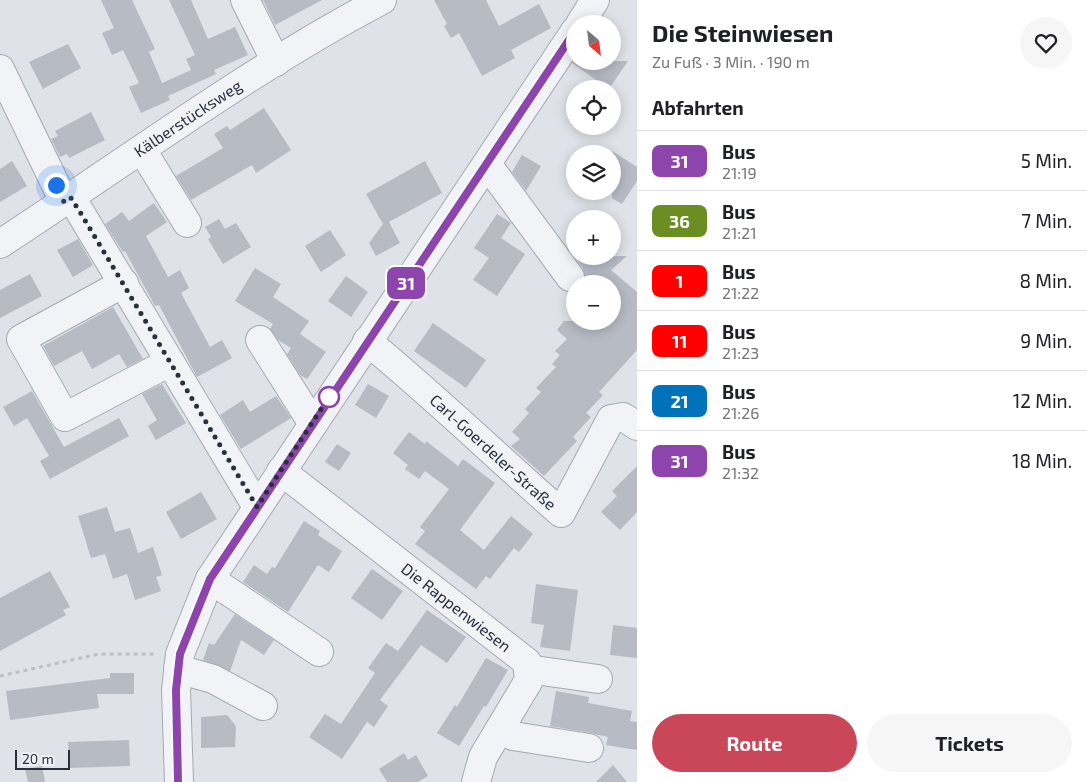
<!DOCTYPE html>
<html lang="de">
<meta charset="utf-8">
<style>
body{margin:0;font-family:"Exo 2",sans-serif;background:#f6f6f6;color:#202124;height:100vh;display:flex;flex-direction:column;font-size:19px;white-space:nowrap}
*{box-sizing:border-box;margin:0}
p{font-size:16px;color:#757577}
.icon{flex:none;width:28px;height:28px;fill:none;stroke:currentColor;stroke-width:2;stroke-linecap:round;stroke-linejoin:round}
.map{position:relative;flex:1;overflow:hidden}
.sheet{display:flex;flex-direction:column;background:#fff;width:450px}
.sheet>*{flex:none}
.badge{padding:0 10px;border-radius:8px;font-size:18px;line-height:32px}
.needle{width:32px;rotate:152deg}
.buttons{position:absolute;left:566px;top:15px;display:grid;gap:10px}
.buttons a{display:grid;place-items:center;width:55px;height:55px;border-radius:50%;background:#fff;box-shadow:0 2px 12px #0003;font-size:25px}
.scale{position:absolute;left:15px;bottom:12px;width:55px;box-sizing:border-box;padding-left:5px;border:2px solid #28303e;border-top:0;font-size:14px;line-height:18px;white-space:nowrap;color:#28303e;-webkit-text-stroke:4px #eef1f5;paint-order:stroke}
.you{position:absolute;width:25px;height:25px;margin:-12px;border:4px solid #fff;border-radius:50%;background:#1a73e8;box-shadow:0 0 0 8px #1a73e833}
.map>.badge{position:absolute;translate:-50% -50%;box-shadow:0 0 0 2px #fff}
h2{padding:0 15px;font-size:19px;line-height:45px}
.round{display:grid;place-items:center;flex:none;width:52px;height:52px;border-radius:26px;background:#f6f6f6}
.headline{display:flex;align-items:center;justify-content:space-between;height:85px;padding:0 15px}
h1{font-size:24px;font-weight:700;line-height:38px}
.button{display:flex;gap:10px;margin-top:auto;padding:10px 15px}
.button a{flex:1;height:58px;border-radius:30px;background:#ca4759;color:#fff;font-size:20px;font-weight:700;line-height:58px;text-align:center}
.button a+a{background:#f6f6f6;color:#202124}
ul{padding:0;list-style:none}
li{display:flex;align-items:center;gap:15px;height:60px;padding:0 15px;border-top:1px solid #e0e0e0}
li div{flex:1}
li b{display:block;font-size:19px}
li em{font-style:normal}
li .badge{min-width:55px;font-weight:700;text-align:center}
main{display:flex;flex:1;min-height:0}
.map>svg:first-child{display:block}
</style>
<main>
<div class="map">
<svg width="637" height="782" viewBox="0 0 637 782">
<rect width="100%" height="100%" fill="#dfe2e8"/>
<g fill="#b6bbc4">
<polygon points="101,0 132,0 155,49 149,52 162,83 191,70 186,59 195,55 169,0 191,0 208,39 235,27 248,55 214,70 216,74 168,96 170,100 141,113 129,87 139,83 123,50 112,55 102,33 114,28"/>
<polygon points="263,0 322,0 275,25"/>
<polygon points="434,0 486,0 499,26 539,4 551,28 511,50 515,58 482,76 459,33 451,38 444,26 447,24"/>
<polygon points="68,44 81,68 43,89 29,62"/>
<polygon points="574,61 628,61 609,89 572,63"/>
<polygon points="264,108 291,150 256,173 252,165 191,200 176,176 223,148 214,134 227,126 230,130"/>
<polygon points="91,112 105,140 69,158 67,154 60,157 51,139 58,136 55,131"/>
<polygon points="612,151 637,167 637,181 622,204 612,198"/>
<polygon points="522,155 541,166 526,191 512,172"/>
<polygon points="12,161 27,186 0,202 0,169"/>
<polygon points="425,161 442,193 389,222 400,243 376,256 369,243 383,224 366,194"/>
<polygon points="154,203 167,222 146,236 168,277 180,270 189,288 181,293 210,347 222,340 232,358 197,377 159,305 155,306 125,251 123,252 105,224 122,212 129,221"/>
<polygon points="497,214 511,223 501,238 525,254 497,296 473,280 489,258 474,248"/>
<polygon points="219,219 225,229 236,223 251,247 223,264 208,239 211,237 205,227"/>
<polygon points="330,230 346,255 321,272 305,246"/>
<polygon points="78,239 93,265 73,277 57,250"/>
<polygon points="574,256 627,256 611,270 637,292 637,350 599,392 603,395 586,413 591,417 573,437 577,441 544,476 511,446 520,439 512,432 529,413 525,409 541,392 536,388 556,367 552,364 560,355 555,351 567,339 557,330 564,321 612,321 612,284 586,284 583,268"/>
<polygon points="255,268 281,284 273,297 309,321 300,334 326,352 307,379 300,375 287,354 291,348 278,340 270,329 273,324 235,301"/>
<polygon points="30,274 42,296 0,318 0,290"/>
<polygon points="346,276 368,292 351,317 328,301"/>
<polygon points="113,307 143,359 127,367 119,354 92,369 82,351 54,366 43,346"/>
<polygon points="433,323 486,360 466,388 414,351"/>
<polygon points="162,384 186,423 156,440 148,426 157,420 142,394"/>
<polygon points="368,384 389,396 376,418 355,405"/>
<polygon points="32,391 64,447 119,418 129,436 50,479 40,461 49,456 27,418 14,426 3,407"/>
<polygon points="276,396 291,418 241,449 220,415 243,400 250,412"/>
<polygon points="409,432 425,444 426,441 458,466 463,459 495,483 460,530 484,550 511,516 533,534 519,552 514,548 490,579 486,576 476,589 415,544 425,531 420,527 449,489 425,471 419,479 405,469 408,465 393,453"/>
<polygon points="337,444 351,453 339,471 325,462"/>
<polygon points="637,466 637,512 620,530 601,512 617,496 612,491"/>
<polygon points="201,492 217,519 181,539 166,512"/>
<polygon points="107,507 115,532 130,528 138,553 153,547 162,575 156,577 161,591 135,600 127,574 113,579 105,554 91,558 78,516"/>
<polygon points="304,521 320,531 318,535 342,551 329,572 318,565 288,612 243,582 254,565 267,574 272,567 275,568"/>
<polygon points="372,569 403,591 382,620 351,598"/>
<polygon points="50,571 70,607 63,610 66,615 0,651 0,598"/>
<polygon points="536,584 578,590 570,651 540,647 544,625 531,623"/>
<polygon points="427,610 466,637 447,663 421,645 380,700 388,706 374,727 367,722 342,759 309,737 325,714 341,724 375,673 368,668 386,643 398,651"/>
<polygon points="235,614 274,640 264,655 241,640 230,671 203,660 209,643 214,645"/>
<polygon points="613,625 637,628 637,658 610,655"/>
<polygon points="486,658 508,670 486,707 484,706 459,746 437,733 455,705 457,707"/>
<polygon points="110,673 134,673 134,694 97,694 99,708 10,720 6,691 110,678"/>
<polygon points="556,691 589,697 588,703 632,711 630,721 637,722 637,750 606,745 608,737 591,733 550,726"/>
<polygon points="227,715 236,726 235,747 201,748 201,717"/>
<polygon points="129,740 130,766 69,768 68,742"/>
<polygon points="404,753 408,760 416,755 428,776 418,782 387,782 379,769"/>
<polygon points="613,765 627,782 596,782"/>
<polygon points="42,766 45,782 28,782 25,769"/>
</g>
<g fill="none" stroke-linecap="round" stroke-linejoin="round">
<defs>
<g id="minor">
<polyline points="245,0 276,62"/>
<polyline points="580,24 595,0"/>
<polyline points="0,69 64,202"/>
<polyline points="142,150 187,223"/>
<polyline points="487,164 570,277"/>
<polyline points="71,197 257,507"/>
<path id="s1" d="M0,244C126,162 249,70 382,0"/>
<polyline points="124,283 21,339 65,417 170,362"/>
<polyline points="260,340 313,424"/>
<path id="s2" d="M367,341C434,396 496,456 561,513L611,419L623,417L637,426"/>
<path id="s3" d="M281,471L527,662L529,680L483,757L476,782"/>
<polyline points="210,579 319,652"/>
<polyline points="178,669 213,679 263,706"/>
<polyline points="528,669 598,679"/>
<polyline points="500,729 513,736 589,748"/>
<polyline points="179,782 176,690 180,654 210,579 575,31"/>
</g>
</defs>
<use href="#minor" stroke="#a4a9b2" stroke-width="30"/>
<polyline stroke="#bdc0c6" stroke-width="3" stroke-dasharray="4 4" stroke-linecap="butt" points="0,676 99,654 157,654"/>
<use href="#minor" stroke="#f2f3f6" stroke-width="28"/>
</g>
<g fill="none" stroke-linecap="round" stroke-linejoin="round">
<defs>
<polyline id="line" points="178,782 176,690 180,654 210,579 575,31"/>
</defs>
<use href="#line" stroke="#fff" stroke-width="11"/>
<use href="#line" stroke="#8e44ad" stroke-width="8"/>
<polyline stroke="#28303e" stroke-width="5" stroke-dasharray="0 9" points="56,185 64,202 71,198 80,212 257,507 329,397"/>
</g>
<circle fill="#fff" stroke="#8e44ad" stroke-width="2.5" cx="329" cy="397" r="10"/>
<g text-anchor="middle" stroke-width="4" stroke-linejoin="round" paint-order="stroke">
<g font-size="16" fill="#28303e" stroke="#eef1f5">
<text dy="6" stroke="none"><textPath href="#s1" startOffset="226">Kälberstücksweg</textPath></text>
<text dy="6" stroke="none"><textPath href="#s2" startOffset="168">Carl-Goerdeler-Straße</textPath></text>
<text dy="6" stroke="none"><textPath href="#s3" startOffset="222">Die Rappenwiesen</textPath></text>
</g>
</g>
</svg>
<div class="buttons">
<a><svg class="needle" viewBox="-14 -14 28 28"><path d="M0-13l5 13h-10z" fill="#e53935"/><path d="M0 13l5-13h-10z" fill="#757577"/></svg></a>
<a><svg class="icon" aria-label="locate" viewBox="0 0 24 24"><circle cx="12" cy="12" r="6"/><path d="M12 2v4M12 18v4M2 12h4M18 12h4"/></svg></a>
<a><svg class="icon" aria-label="layers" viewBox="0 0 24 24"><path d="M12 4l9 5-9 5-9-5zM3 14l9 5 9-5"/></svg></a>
<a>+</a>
<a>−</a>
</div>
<div class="scale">20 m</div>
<div class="you" style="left:56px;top:185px"></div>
<b class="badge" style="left:406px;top:283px;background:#8e44ad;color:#fff">31</b>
</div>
<section class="sheet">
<div class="headline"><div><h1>Die Steinwiesen</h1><p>Zu Fuß · 3 Min. · 190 m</p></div><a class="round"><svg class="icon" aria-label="heart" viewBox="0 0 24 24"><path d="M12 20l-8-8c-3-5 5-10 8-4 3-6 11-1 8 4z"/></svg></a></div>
<h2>Abfahrten</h2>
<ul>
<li><span class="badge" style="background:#8e44ad;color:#fff">31</span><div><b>Bus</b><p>21:19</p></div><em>5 Min.</em></li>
<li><span class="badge" style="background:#6b8e23;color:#fff">36</span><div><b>Bus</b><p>21:21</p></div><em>7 Min.</em></li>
<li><span class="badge" style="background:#f00;color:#fff">1</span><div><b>Bus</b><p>21:22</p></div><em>8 Min.</em></li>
<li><span class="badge" style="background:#f00;color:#fff">11</span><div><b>Bus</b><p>21:23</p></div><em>9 Min.</em></li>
<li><span class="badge" style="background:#0072bc;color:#fff">21</span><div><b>Bus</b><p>21:26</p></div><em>12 Min.</em></li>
<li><span class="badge" style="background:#8e44ad;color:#fff">31</span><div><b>Bus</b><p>21:32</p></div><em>18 Min.</em></li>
</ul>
<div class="button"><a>Route</a><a>Tickets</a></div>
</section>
</main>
